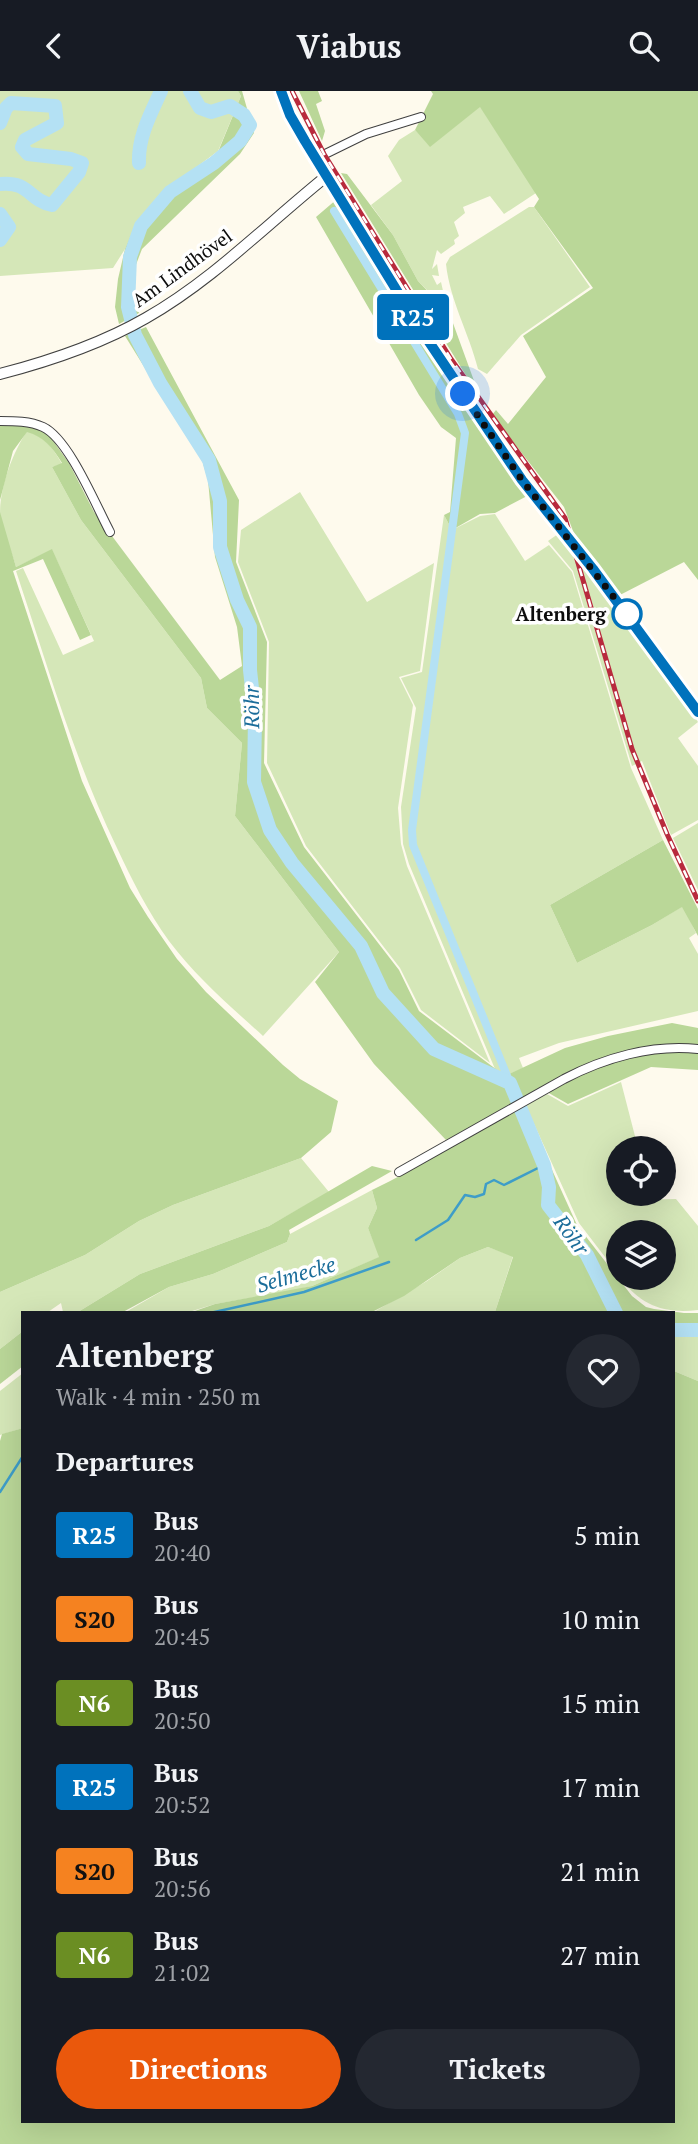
<!DOCTYPE html>
<meta charset="utf-8">
<style>
body{margin:0;font-family:"PT Serif",serif;background:#242831;color:#f1f3f6;height:100vh;display:flex;flex-direction:column;font-size:26px;white-space:nowrap}
*{box-sizing:border-box;margin:0}
p{font-size:23px;color:#9ea1a6}
.icon{flex:none;width:38px;height:38px;fill:none;stroke:currentColor;stroke-width:2;stroke-linecap:round;stroke-linejoin:round}
.map{position:relative;flex:1;overflow:hidden}
.details{position:absolute;left:21px;top:1220px;width:654px;height:812px;display:flex;flex-direction:column;background:#171b24;border-radius:0px;box-shadow:0 7px 28px #0002}
.details>*{flex:none}
.badge{padding:0 14px;border-radius:5px;font-size:24px;line-height:46px}
.tools{position:absolute;left:606px;top:1045px;display:grid;gap:14px}
.tools a{display:grid;place-items:center;width:70px;height:70px;border-radius:50%;background:#171b24;box-shadow:0 7px 28px #0002;font-size:35px}
.you{position:absolute;width:35px;height:35px;margin:-18px;border:5px solid #fff;border-radius:50%;background:#1a73e8;box-shadow:0 0 0 10px #1a73e833}
.map>.badge{position:absolute;translate:-50% -50%;box-shadow:0 0 0 4px #fff}
h2{padding:0 35px;font-size:26px;line-height:63px}
.round{display:grid;place-items:center;flex:none;width:74px;height:74px;border-radius:37px;background:#242831}
.headline{display:flex;align-items:center;justify-content:space-between;height:119px;padding:0 35px}
h1{font-size:33px;font-weight:800;line-height:52px}
.button{display:flex;gap:14px;margin-top:auto;padding:14px 35px}
.button a{flex:1;height:80px;border-radius:42px;background:#ea580c;color:#fff;font-size:28px;font-weight:800;line-height:80px;text-align:center}
.button a+a{background:#242831;color:#f1f3f6}
ul{padding:0;list-style:none}
li{display:flex;align-items:center;gap:21px;height:84px;padding:0 35px}
li div{flex:1}
li b{display:block;font-size:26px}
li em{font-style:normal}
li .badge{min-width:77px;font-weight:700;text-align:center}
header{display:flex;justify-content:space-between;align-items:center;height:91px;padding:0 35px;background:#171b24;font-size:32px;font-weight:800}
.map>svg:first-child{display:block}
</style>
<header><svg class="icon" aria-label="back" viewBox="0 0 24 24"><path d="M15 5l-7 7 7 7"/></svg>Viabus<svg class="icon" aria-label="search" viewBox="0 0 24 24"><circle cx="10" cy="10" r="6"/><path d="M15 15l6 6"/></svg></header>
<div class="map">
<svg width="698" height="2053" viewBox="0 0 698 2053">
<rect width="100%" height="100%" fill="#fefaed"/>
<g fill="#d5e7b8">
<polygon points="0,0 238,0 241,5 218,60 171,95 136,131 125,158 113,177 0,185"/>
<polygon points="480,15 536,102 504,123 490,105 463,116 465,122 454,131 459,145 454,149 455,153 441,163 437,159 432,178 437,173 439,185 432,184 437,194 441,191 446,213 441,213 418,190 393,144 371,114 402,90 388,65 399,49 415,39 430,55"/>
<path d="M529,116H534L590,196L521,244L487,283L478,278C469,242 450,210 446,173L450,166Z"/>
<path d="M27,340C45,346 53,357 62,373L52,376L81,429L201,587L207,617L242,652L235,725L339,861L263,945C230,915 196,886 169,850C148,821 132,789 117,757C74,668 47,573 16,480L23,477L63,564L94,550L52,459L16,476C11,459 3,441 0,423C0,396 12,363 27,340Z"/>
<polygon points="300,401 367,511 434,472 420,580 399,586 413,614 398,717 401,753 407,775 490,972 421,919 400,877 306,755 267,672 269,551 238,471 241,439"/>
<polygon points="495,423 525,470 549,454 572,481 631,677 663,749 550,814 577,872 652,834 683,815 696,842 689,847 698,863 698,920 559,952 519,967 523,977 505,985 495,978 409,773 403,753 401,716 416,617 401,587 422,581 444,424 452,439 480,425"/>
<polygon points="558,443 589,482 698,631 678,647 698,675 698,729 671,744 642,670 632,675 573,480 548,450"/>
<polygon points="698,732 698,799 673,747"/>
<path d="M621,991L636,1049L618,1054V1102L631,1103L633,1109L676,1108L698,1135V1219C663,1223 641,1214 620,1187L663,1186V1141H618V1183L579,1132L525,1013L547,1003L568,1015Z"/>
<polygon points="301,1067 329,1101 269,1135 140,1183 78,1221 63,1221 61,1212 48,1221 23,1222 23,1240 0,1258 0,1201 85,1164 139,1130 173,1114"/>
<polygon points="372,1099 377,1117 368,1137 380,1166 312,1195 286,1201 215,1213 189,1221 124,1222 169,1196 213,1183 287,1151 290,1143"/>
<polygon points="488,1156 513,1165 495,1221 372,1222 427,1190 460,1167"/>
<polygon points="674,1243 698,1243 698,1290 674,1280"/>
<polygon points="23,1282 23,1337 0,1344 0,1300"/>
</g>
<g fill="#bad798">
<polygon points="238,0 242,0 254,42 240,63 142,158 132,184 132,200 139,222 119,233 115,216 118,188 125,158 136,131 171,95 218,61 241,5"/>
<polygon points="299,0 318,0 322,10 316,13 325,40 322,50"/>
<polygon points="431,0 698,0 698,489 684,471 618,505 576,448 564,416 492,324 496,319 508,333 546,286 523,245 593,197 534,116 539,108 480,16 430,56 415,39 433,3"/>
<polygon points="341,82 347,83 393,144 418,190 440,213 446,213 477,298 475,299"/>
<polygon points="337,108 529,404 495,422 480,423 452,439 444,424 450,421 456,347 441,336 419,304 316,126"/>
<path d="M146,236L239,409L236,471L267,551L264,672L304,756L399,879L419,920L505,985L565,957L608,945L672,932L698,937V979L651,976L568,1013L547,1001L446,1049L374,973L315,891L339,861L235,725L242,652L207,617L201,587L81,429L52,376L62,372C52,356 44,346 27,341L13,360L0,409V334L32,335L42,339L51,347L69,372L94,421L220,589L242,575L237,536L215,466L208,389L202,369L125,245Z"/>
<polygon points="0,421 16,476 52,458 91,544 80,549 43,468 13,480 82,690 130,797 148,826 177,868 206,901 283,974 300,988 338,1010 331,1041 301,1067 173,1114 139,1130 85,1164 0,1201"/>
<polygon points="663,749 698,818 698,845 682,816 652,834 577,872 550,814"/>
<path d="M523,1015L577,1134L632,1205L646,1216L654,1218L684,1222H698V1243H674V1222L495,1221L513,1166L488,1156L460,1167L404,1205L372,1221L189,1222L215,1213L312,1195L379,1166L368,1137L377,1117L372,1099C424,1074 472,1042 523,1015Z"/>
<polygon points="372,1075 392,1080 289,1139 290,1143 287,1151 213,1183 169,1196 123,1221 78,1221 140,1183 269,1135"/>
<polygon points="23,1240 23,1275 0,1293 0,1258"/>
<polygon points="674,1280 698,1290 698,2053 0,2053 0,1350 2,1343 23,1337 23,2030 674,2030"/>
</g>
<g fill="none" stroke-linecap="round" stroke-linejoin="round">
<g stroke="#3e9dc8" stroke-width="2.5">
<polyline points="416,1149 448,1129 465,1104 475,1106 484,1103 486,1093 494,1089 504,1094 544,1074"/>
<polyline points="210,1222 304,1201 389,1171"/>
<polyline points="0,1401 23,1365"/>
</g>
<polyline stroke="#b4e1f4" stroke-width="8" points="334,120 458,323 465,342 412,739 413,754 510,992"/>
<g stroke="#b4e1f4" stroke-width="14">
<polyline points="190,0 200,17 211,21 230,15 244,24 250,34 240,50 214,72 170,101 141,135 130,166 128,216 135,244 160,292 209,369 220,410 220,456 237,509 250,536 250,579 255,625 254,691 270,739 292,772 361,855 383,902 434,958 510,992 544,1074 549,1096 548,1114 587,1164 616,1222"/>
<path d="M0,32L6,17L11,12L55,15L57,32L25,49L22,56L28,63L71,68L82,72L79,81L52,114C28,109 30,90 0,93"/>
<path d="M139,72C138,46 150,24 161,0"/>
<polyline points="0,123 9,136 0,149"/>
<polyline points="674,1239 698,1239"/>
</g>
<defs>
<g id="minor">
<polyline points="317,67 366,43 421,26"/>
<path d="M0,330C14,330 30,330 43,336C69,348 96,415 110,441"/>
<path d="M399,1081L564,988C604,967 652,953 698,958"/>
</g>
<path id="tertiary" d="M0,283C50,270 101,253 146,227C213,189 268,132 328,84"/>
<polyline id="secondary" points="281,0 290,24 305,50 421,239 521,389 593,478 698,622"/>
</defs>
<use href="#minor" stroke="#404040" stroke-width="10"/>
<use href="#tertiary" stroke="#404040" stroke-width="12"/>
<use href="#secondary" stroke="#2f2f2f" stroke-width="13"/>
<use href="#minor" stroke="#fff" stroke-width="8"/>
<use href="#tertiary" stroke="#fff" stroke-width="10"/>
<use href="#secondary" stroke="#fcecab" stroke-width="10"/>
<defs>
<polyline id="rail" points="292,0 324,63 451,268 565,427 632,658 667,743 698,810"/>
</defs>
<use href="#rail" stroke="#b82a3d" stroke-width="5"/>
<use href="#rail" stroke="#fff" stroke-width="2.5" stroke-dasharray="8" stroke-linecap="butt"/>
</g>
<g fill="none" stroke-linecap="round" stroke-linejoin="round">
<defs>
<polyline id="line" points="281,0 290,24 305,50 421,239 522,389 593,478 698,621"/>
</defs>
<use href="#line" stroke="#fff" stroke-width="16"/>
<use href="#line" stroke="#0072bc" stroke-width="10"/>
<polyline stroke="#0d0d0d" stroke-width="7" stroke-dasharray="0 12.6" points="463,303 522,389 627,523"/>
</g>
<circle fill="#fff" stroke="#0072bc" stroke-width="3.5" cx="627" cy="523" r="14"/>
<g text-anchor="middle" stroke-width="7" stroke-linejoin="round" paint-order="stroke">
<g font-size="19" fill="#0d0d0d" stroke="#fff">
<text transform="translate(182 177) rotate(-36)" y="7">Am Lindhövel</text>
</g>
<g font-size="19" font-weight="bold" fill="#0d0d0d" stroke="#fff" text-anchor="end">
<text x="606" y="530">Altenberg</text>
</g>
<g font-size="21" font-style="italic" fill="#1b6d9a" stroke="#fff">
<text transform="translate(252 616) rotate(-91)" y="7">Röhr</text>
<text transform="translate(571 1144) rotate(54)" y="7">Röhr</text>
<text transform="translate(296 1184) rotate(-16)" y="7">Selmecke</text>
</g>
</g>
</svg>
<div class="tools">
<a><svg class="icon" aria-label="locate" viewBox="0 0 24 24"><circle cx="12" cy="12" r="6"/><path d="M12 2v4M12 18v4M2 12h4M18 12h4"/></svg></a>
<a><svg class="icon" aria-label="layers" viewBox="0 0 24 24"><path d="M12 4l9 5-9 5-9-5zM3 14l9 5 9-5"/></svg></a>
</div>
<div class="you" style="left:463px;top:303px"></div>
<b class="badge" style="left:413px;top:226px;background:#0072bc;color:#fff">R25</b>
<section class="details">
<div class="headline"><div><h1>Altenberg</h1><p>Walk · 4 min · 250 m</p></div><a class="round"><svg class="icon" aria-label="heart" viewBox="0 0 24 24"><path d="M12 20l-8-8c-3-5 5-10 8-4 3-6 11-1 8 4z"/></svg></a></div>
<h2>Departures</h2>
<ul>
<li><span class="badge" style="background:#0072bc;color:#fff">R25</span><div><b>Bus</b><p>20:40</p></div><em>5 min</em></li>
<li><span class="badge" style="background:#f58220;color:#111">S20</span><div><b>Bus</b><p>20:45</p></div><em>10 min</em></li>
<li><span class="badge" style="background:#6b8e23;color:#fff">N6</span><div><b>Bus</b><p>20:50</p></div><em>15 min</em></li>
<li><span class="badge" style="background:#0072bc;color:#fff">R25</span><div><b>Bus</b><p>20:52</p></div><em>17 min</em></li>
<li><span class="badge" style="background:#f58220;color:#111">S20</span><div><b>Bus</b><p>20:56</p></div><em>21 min</em></li>
<li><span class="badge" style="background:#6b8e23;color:#fff">N6</span><div><b>Bus</b><p>21:02</p></div><em>27 min</em></li>
</ul>
<div class="button"><a>Directions</a><a>Tickets</a></div>
</section>
</div>
